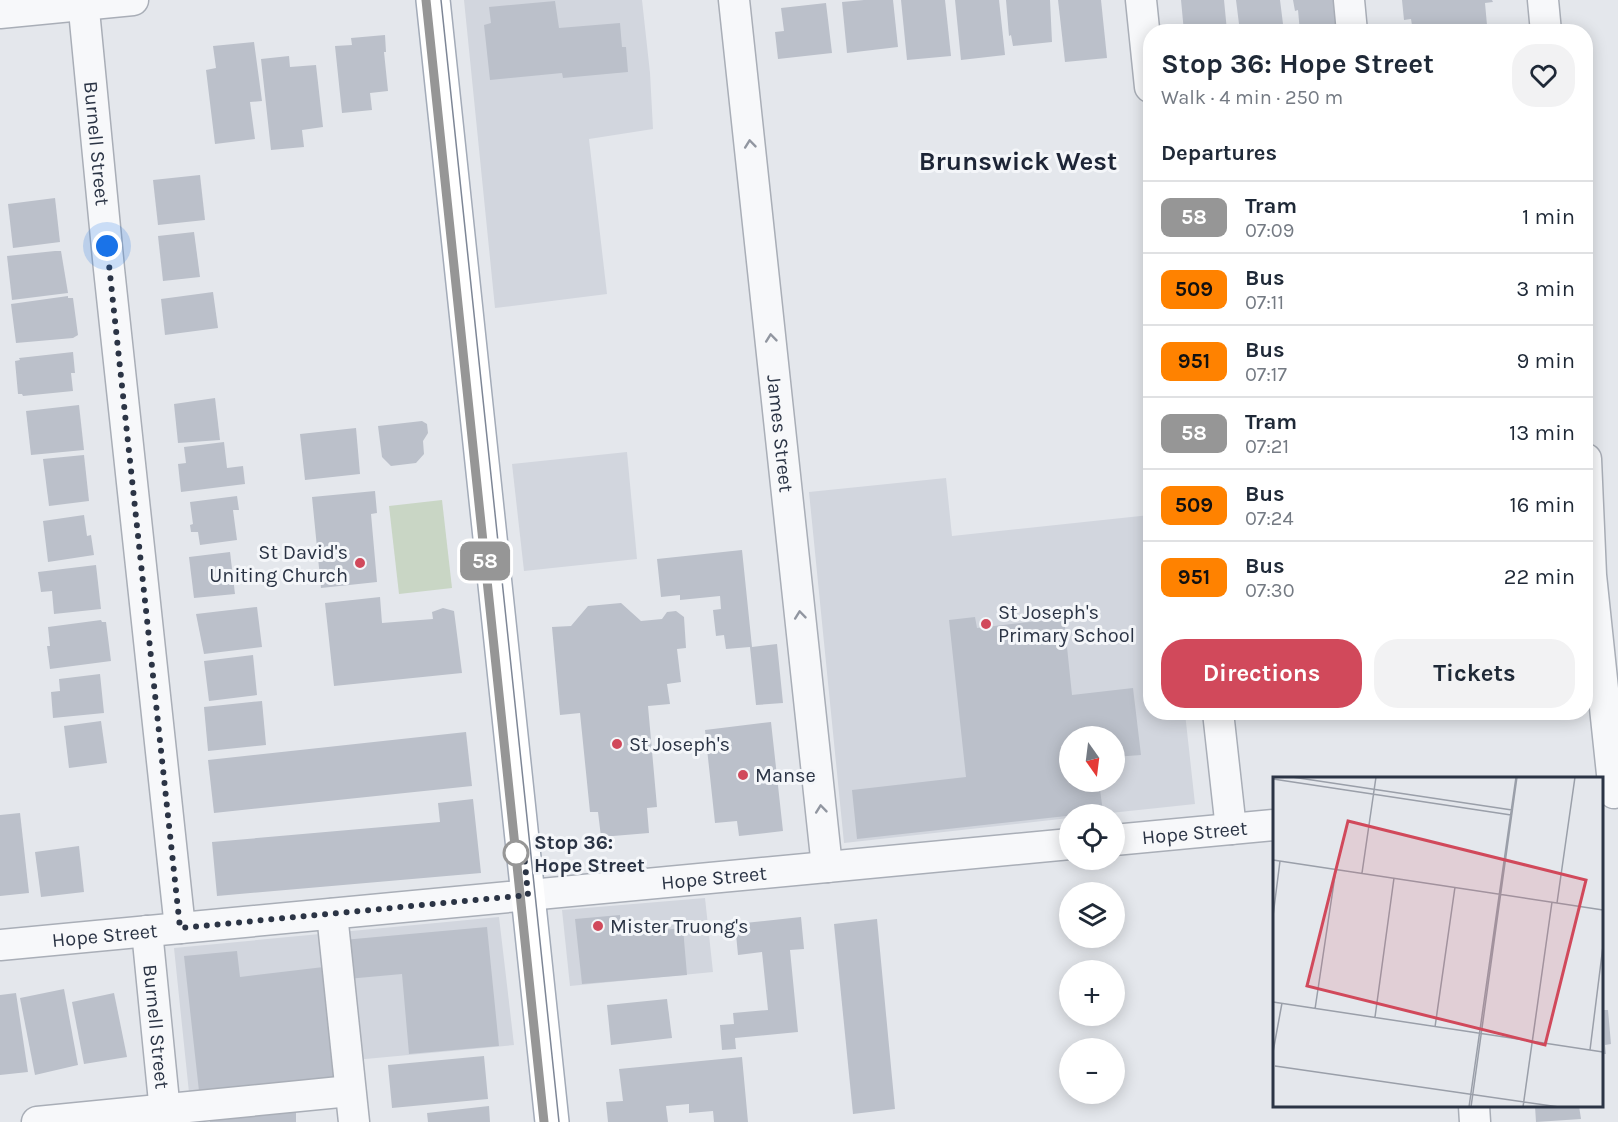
<!DOCTYPE html>
<meta charset="utf-8">
<style>
body{margin:0;font-family:Karla,sans-serif;background:#f2f2f3;color:#1f2937;height:100vh;display:flex;flex-direction:column;font-size:22px;white-space:nowrap}
*{box-sizing:border-box;margin:0}
p{font-size:20px;color:#747a83}
.icon{flex:none;width:33px;height:33px;fill:none;stroke:currentColor;stroke-width:2;stroke-linecap:round;stroke-linejoin:round}
.map{position:relative;flex:1;overflow:hidden}
.details{position:absolute;left:1143px;top:24px;width:450px;height:696px;display:flex;flex-direction:column;background:#fff;border-radius:24px;box-shadow:0 3px 15px #0003}
.details>*{flex:none}
.badge{padding:0 12px;border-radius:9px;font-size:21px;line-height:39px}
.needle{width:39px;rotate:166deg}
.tools{position:absolute;left:1059px;top:726px;display:grid;gap:12px}
.tools a{display:grid;place-items:center;width:66px;height:66px;border-radius:50%;background:#fff;box-shadow:0 3px 15px #0003;font-size:30px}
.you{position:absolute;width:30px;height:30px;margin:-15px;border:4px solid #fff;border-radius:50%;background:#1a73e8;box-shadow:0 0 0 9px #1a73e833}
.map>.badge{position:absolute;translate:-50% -50%;box-shadow:0 0 0 3px #fff}
h2{padding:0 18px;font-size:22px;line-height:54px}
.round{display:grid;place-items:center;flex:none;width:63px;height:63px;border-radius:24px;background:#f2f2f3}
.headline{display:flex;align-items:center;justify-content:space-between;height:102px;padding:0 18px}
h1{font-size:28px;font-weight:700;line-height:45px}
.action{display:flex;gap:12px;margin-top:auto;padding:12px 18px}
.action a{flex:1;height:69px;border-radius:24px;background:#d1495b;color:#fff;font-size:24px;font-weight:700;line-height:69px;text-align:center}
.action a+a{background:#f2f2f3;color:#1f2937}
ul{padding:0;list-style:none}
li{display:flex;align-items:center;gap:18px;height:72px;padding:0 18px;border-top:2px solid #e0e1e3}
li div{flex:1}
li b{display:block;font-size:22px}
li em{font-style:normal}
li .badge{min-width:66px;font-weight:700;text-align:center}
.map>svg:first-child{display:block}
</style>
<div class="map">
<svg width="1618" height="1122" viewBox="0 0 1618 1122">
<rect width="100%" height="100%" fill="#e4e7ec"/>
<g fill="#d2d6de" fill-rule="evenodd">
<polygon points="464,0 642,0 650,73 653,129 589,139 607,294 495,308"/>
<polygon points="627,452 637,559 524,571 512,464"/>
<path d="M946,478L952,536L1150,515V712L1185,713L1195,804L1101,814H1070L1069,818L844,843L809,492ZM1070,736H1114V782H1070Z"/>
<polygon points="705,898 713,972 570,986 562,910"/>
<polygon points="499,917 514,1045 344,1061 191,1112 174,948"/>
</g>
<polygon fill="#c9d6c5" points="442,500 452,588 399,594 389,506"/>
<g fill="#bbc0ca">
<polygon points="864,0 893,0 898,47 847,53 842,2"/>
<polygon points="901,0 945,0 951,56 907,60"/>
<polygon points="955,0 999,0 1005,55 961,60"/>
<polygon points="1006,0 1050,0 1052,42 1013,46 1011,35 1009,36"/>
<polygon points="1058,0 1101,0 1107,58 1065,62"/>
<polygon points="1181,0 1224,0 1227,31 1184,32"/>
<polygon points="1236,0 1280,0 1284,32 1240,32"/>
<polygon points="1293,0 1338,0 1339,32 1300,32 1298,10 1295,11"/>
<polygon points="1402,0 1492,0 1493,2 1485,3 1487,25 1413,32 1411,19 1404,20"/>
<polygon points="555,1 559,28 620,23 622,47 626,47 628,72 563,78 562,73 490,80 484,25 491,23 489,7"/>
<polygon points="826,3 832,53 778,59 775,32 784,31 781,8"/>
<polygon points="385,35 386,52 384,52 388,91 370,93 372,110 342,113 335,46 352,45 351,38"/>
<polygon points="254,42 262,101 250,102 255,139 215,144 206,70 216,68 213,46"/>
<polygon points="289,56 290,67 316,65 323,127 302,130 304,147 271,150 261,59"/>
<polygon points="200,175 205,220 158,225 153,180"/>
<polygon points="55,198 60,242 13,248 8,204"/>
<polygon points="194,232 200,277 163,281 158,236"/>
<polygon points="55,251 61,251 68,293 12,300 7,256"/>
<polygon points="213,292 218,328 165,335 161,299"/>
<polygon points="68,296 68,298 73,298 78,335 73,338 16,343 11,304"/>
<polygon points="73,352 75,373 71,373 73,391 23,396 22,394 18,394 15,361 20,360 19,358"/>
<polygon points="215,398 220,440 178,443 174,404"/>
<polygon points="79,405 84,450 31,455 26,411"/>
<polygon points="422,421 427,424 428,433 423,441 424,454 416,463 391,466 382,457 378,426"/>
<polygon points="356,428 360,474 305,480 300,434"/>
<polygon points="224,442 227,468 243,466 245,484 181,492 178,464 186,463 184,447"/>
<polygon points="84,455 89,501 49,506 43,459"/>
<polygon points="375,491 377,513 371,514 377,582 321,588 312,497"/>
<polygon points="237,496 239,510 233,510 237,540 200,545 198,532 191,532 190,525 193,524 190,502"/>
<polygon points="84,515 87,536 91,535 94,555 48,562 43,521"/>
<polygon points="742,550 752,647 777,644 783,703 756,705 750,647 726,649 724,635 716,636 713,610 721,609 720,596 680,600 680,595 661,597 657,559"/>
<polygon points="230,552 235,594 194,598 189,557"/>
<polygon points="96,565 101,609 54,614 52,591 41,592 38,572"/>
<polygon points="380,597 382,623 433,619 432,612 443,608 454,611 462,673 334,686 325,603"/>
<polygon points="621,603 641,621 662,619 667,612 676,611 684,617 686,648 677,649 681,682 667,684 670,704 648,706 657,807 647,808 649,833 601,837 598,812 590,812 580,713 560,715 552,627 571,626 588,606"/>
<polygon points="257,607 262,647 204,654 196,614"/>
<polygon points="975,617 977,628 1064,618 1072,695 1133,688 1141,755 1114,757 1114,736 1070,736 1070,782 1099,782 1103,812 857,839 852,790 966,777 949,620"/>
<polygon points="101,620 102,622 106,622 111,661 50,669 47,646 50,646 48,627"/>
<polygon points="253,655 257,695 209,701 204,661"/>
<polygon points="100,674 104,713 53,718 51,692 60,691 59,679"/>
<polygon points="262,701 266,745 208,751 204,707"/>
<polygon points="101,721 107,763 69,768 64,726"/>
<polygon points="771,722 783,831 739,836 737,821 715,823 705,730"/>
<polygon points="466,732 472,786 214,813 208,760"/>
<polygon points="473,799 481,873 217,896 212,842 440,822 438,803"/>
<polygon points="20,813 29,893 0,896 0,815"/>
<polygon points="79,846 84,892 41,897 35,852"/>
<polygon points="620,915 621,934 683,928 687,975 582,984 575,919"/>
<polygon points="801,917 804,949 790,950 798,1032 735,1038 736,1049 722,1050 720,1025 734,1024 733,1013 768,1010 762,952 738,955 735,924"/>
<polygon points="877,919 895,1109 853,1114 834,924"/>
<polygon points="487,927 499,1046 409,1054 402,974 347,979 343,940"/>
<polygon points="237,951 240,977 332,966 343,1073 331,1087 200,1100 184,956"/>
<polygon points="64,989 78,1065 35,1075 20,998"/>
<polygon points="16,993 28,1072 0,1075 0,995"/>
<polygon points="114,993 127,1057 84,1064 72,1002"/>
<polygon points="667,999 672,1038 611,1045 607,1005"/>
<polygon points="1602,1010 1608,1010 1611,1044 1605,1045 1606,1054 1602,1054"/>
<polygon points="484,1056 488,1099 392,1108 388,1065"/>
<polygon points="742,1057 748,1122 714,1122 713,1111 689,1113 689,1104 666,1106 668,1122 608,1122 606,1102 623,1101 619,1069"/>
<polygon points="489,1106 490,1122 428,1122 427,1113"/>
<polygon points="1535,1106 1579,1106 1581,1119 1536,1122"/>
<polygon points="296,1109 296,1122 210,1122 209,1115"/>
</g>
<g fill="none" stroke-linecap="round" stroke-linejoin="round">
<defs>
<g id="minor">
<path id="s1" d="M83,0L109,269L180,928"/>
<path id="s2" d="M734,0L827,867"/>
<polyline points="1141,0 1150,87"/>
<polyline points="1349,0 1352,32"/>
<polyline points="1543,0 1546,32"/>
<polyline points="0,13 133,0"/>
<polyline points="1586,459 1591,575 1614,793"/>
<polyline points="1218,712 1231,829"/>
<path id="s3" d="M1114,840L1274,825"/>
<polyline points="332,914 354,1122"/>
<path id="s4" d="M147,931L166,1122"/>
<path id="s5" d="M0,945L1070,844"/>
<polyline points="1474,1106 1475,1122"/>
<polyline points="37,1122 350,1091"/>
</g>
<polyline id="major" points="433,0 552,1122"/>
</defs>
<use href="#minor" stroke="#a9aeb7" stroke-width="33"/>
<use href="#major" stroke="#a3abb8" stroke-width="36"/>
<use href="#minor" stroke="#f7f8fa" stroke-width="30"/>
<use href="#major" stroke="#fff" stroke-width="33"/>
<g stroke="#7d8696" stroke-width="1.5">
<polyline points="426,0 544,1122"/>
<polyline points="441,0 559,1122"/>
</g>
</g>
<defs><path id="oneway-chevron" d="M-2-3.5L2.5 0L-2 3.5" fill="none" stroke-width="1.6" stroke-linecap="round" stroke-linejoin="round" transform="scale(1.5)"/></defs>
<g stroke="#9196a0">
<use href="#oneway-chevron" transform="translate(750 144) rotate(-96)"/>
<use href="#oneway-chevron" transform="translate(771 338) rotate(-96)"/>
<use href="#oneway-chevron" transform="translate(800 615) rotate(-96)"/>
<use href="#oneway-chevron" transform="translate(821 809) rotate(-96)"/>
</g>
<g fill="none" stroke-linecap="round" stroke-linejoin="round">
<defs>
<polyline id="line" points="426,0 544,1122"/>
</defs>
<use href="#line" stroke="#fff" stroke-width="14"/>
<use href="#line" stroke="#969696" stroke-width="9"/>
<polyline stroke="#2b3445" stroke-width="6" stroke-dasharray="0 10.8" points="107,246 180,928 528,895 524,853 516,853"/>
</g>
<g fill="#d1495b" stroke="#f4f6f9" stroke-width="2">
<circle cx="360" cy="563" r="6"/>
<circle cx="986" cy="624" r="6"/>
<circle cx="617" cy="744" r="6"/>
<circle cx="743" cy="775" r="6"/>
<circle cx="598" cy="926" r="6"/>
</g>
<circle fill="#fff" stroke="#969696" stroke-width="3" cx="516" cy="853" r="12"/>
<g text-anchor="middle" stroke-width="6" stroke-linejoin="round" paint-order="stroke">
<g font-size="20" fill="#2b3445" stroke="#f4f6f9">
<text dy="7" stroke="none"><textPath href="#s1" startOffset="144">Burnell Street</textPath></text>
<text dy="7" stroke="none"><textPath href="#s2" startOffset="436">James Street</textPath></text>
<text dy="7" stroke="none"><textPath href="#s3" startOffset="81">Hope Street</textPath></text>
<text dy="7" stroke="none"><textPath href="#s5" startOffset="717">Hope Street</textPath></text>
<text dy="7" stroke="none"><textPath href="#s5" startOffset="105">Hope Street</textPath></text>
<text dy="7" stroke="none"><textPath href="#s4" startOffset="96">Burnell Street</textPath></text>
</g>
<g font-size="20" fill="#2b3445" stroke="#f4f6f9" text-anchor="start">
<text x="348" y="559" text-anchor="end">St David's<tspan x="348" dy="23">Uniting Church</tspan></text>
<text x="998" y="619">St Joseph's<tspan x="998" dy="23">Primary School</tspan></text>
<text x="629" y="751">St Joseph's</text>
<text x="755" y="782">Manse</text>
<text x="610" y="933">Mister Truong's</text>
</g>
<g font-size="20" font-weight="bold" fill="#2b3445" stroke="#f4f6f9" text-anchor="start">
<text x="534" y="849">Stop 36:<tspan x="534" dy="23">Hope Street</tspan></text>
</g>
<g font-size="26" font-weight="bold" fill="#1d2536" stroke="#f4f6f9">
<text x="1018" y="170">Brunswick West</text>
</g>
</g>
<g transform="translate(1273 777)">
<rect width="330" height="330" fill="#e4e7ec"/>
<path fill="none" stroke="#9a9fa9" stroke-width="1.5" d="M19,0L239,33M0,2L238,38M0,83L330,133M89,96L103,0M284,126L302,0M0,139L7,84M0,225L330,275M42,232L63,92M102,240L121,101M162,250L182,110M317,273L330,169M0,275L9,226M2,289L286,330M196,330L243,0M198,330L244,0M250,330L279,125"/>
<path fill="#d1495b" fill-opacity="0.15" stroke="#d1495b" stroke-width="3" d="M75,44L313,103L272,268L34,209Z"/>
<rect width="330" height="330" fill="none" stroke="#2b3445" stroke-width="3"/>
</g>
</svg>
<div class="tools">
<a><svg class="needle" viewBox="-14 -14 28 28"><path d="M0-13l5 13h-10z" fill="#e53935"/><path d="M0 13l5-13h-10z" fill="#747a83"/></svg></a>
<a><svg class="icon" aria-label="locate" viewBox="0 0 24 24"><circle cx="12" cy="12" r="6"/><path d="M12 2v4M12 18v4M2 12h4M18 12h4"/></svg></a>
<a><svg class="icon" aria-label="layers" viewBox="0 0 24 24"><path d="M12 4l9 5-9 5-9-5zM3 14l9 5 9-5"/></svg></a>
<a>+</a>
<a>−</a>
</div>
<div class="you" style="left:107px;top:246px"></div>
<b class="badge" style="left:485px;top:561px;background:#969696;color:#fff">58</b>
<section class="details">
<div class="headline"><div><h1>Stop 36: Hope Street</h1><p>Walk · 4 min · 250 m</p></div><a class="round"><svg class="icon" aria-label="heart" viewBox="0 0 24 24"><path d="M12 20l-8-8c-3-5 5-10 8-4 3-6 11-1 8 4z"/></svg></a></div>
<h2>Departures</h2>
<ul>
<li><span class="badge" style="background:#969696;color:#fff">58</span><div><b>Tram</b><p>07:09</p></div><em>1 min</em></li>
<li><span class="badge" style="background:#ff8200;color:#111">509</span><div><b>Bus</b><p>07:11</p></div><em>3 min</em></li>
<li><span class="badge" style="background:#ff8200;color:#111">951</span><div><b>Bus</b><p>07:17</p></div><em>9 min</em></li>
<li><span class="badge" style="background:#969696;color:#fff">58</span><div><b>Tram</b><p>07:21</p></div><em>13 min</em></li>
<li><span class="badge" style="background:#ff8200;color:#111">509</span><div><b>Bus</b><p>07:24</p></div><em>16 min</em></li>
<li><span class="badge" style="background:#ff8200;color:#111">951</span><div><b>Bus</b><p>07:30</p></div><em>22 min</em></li>
</ul>
<div class="action"><a>Directions</a><a>Tickets</a></div>
</section>
</div>
